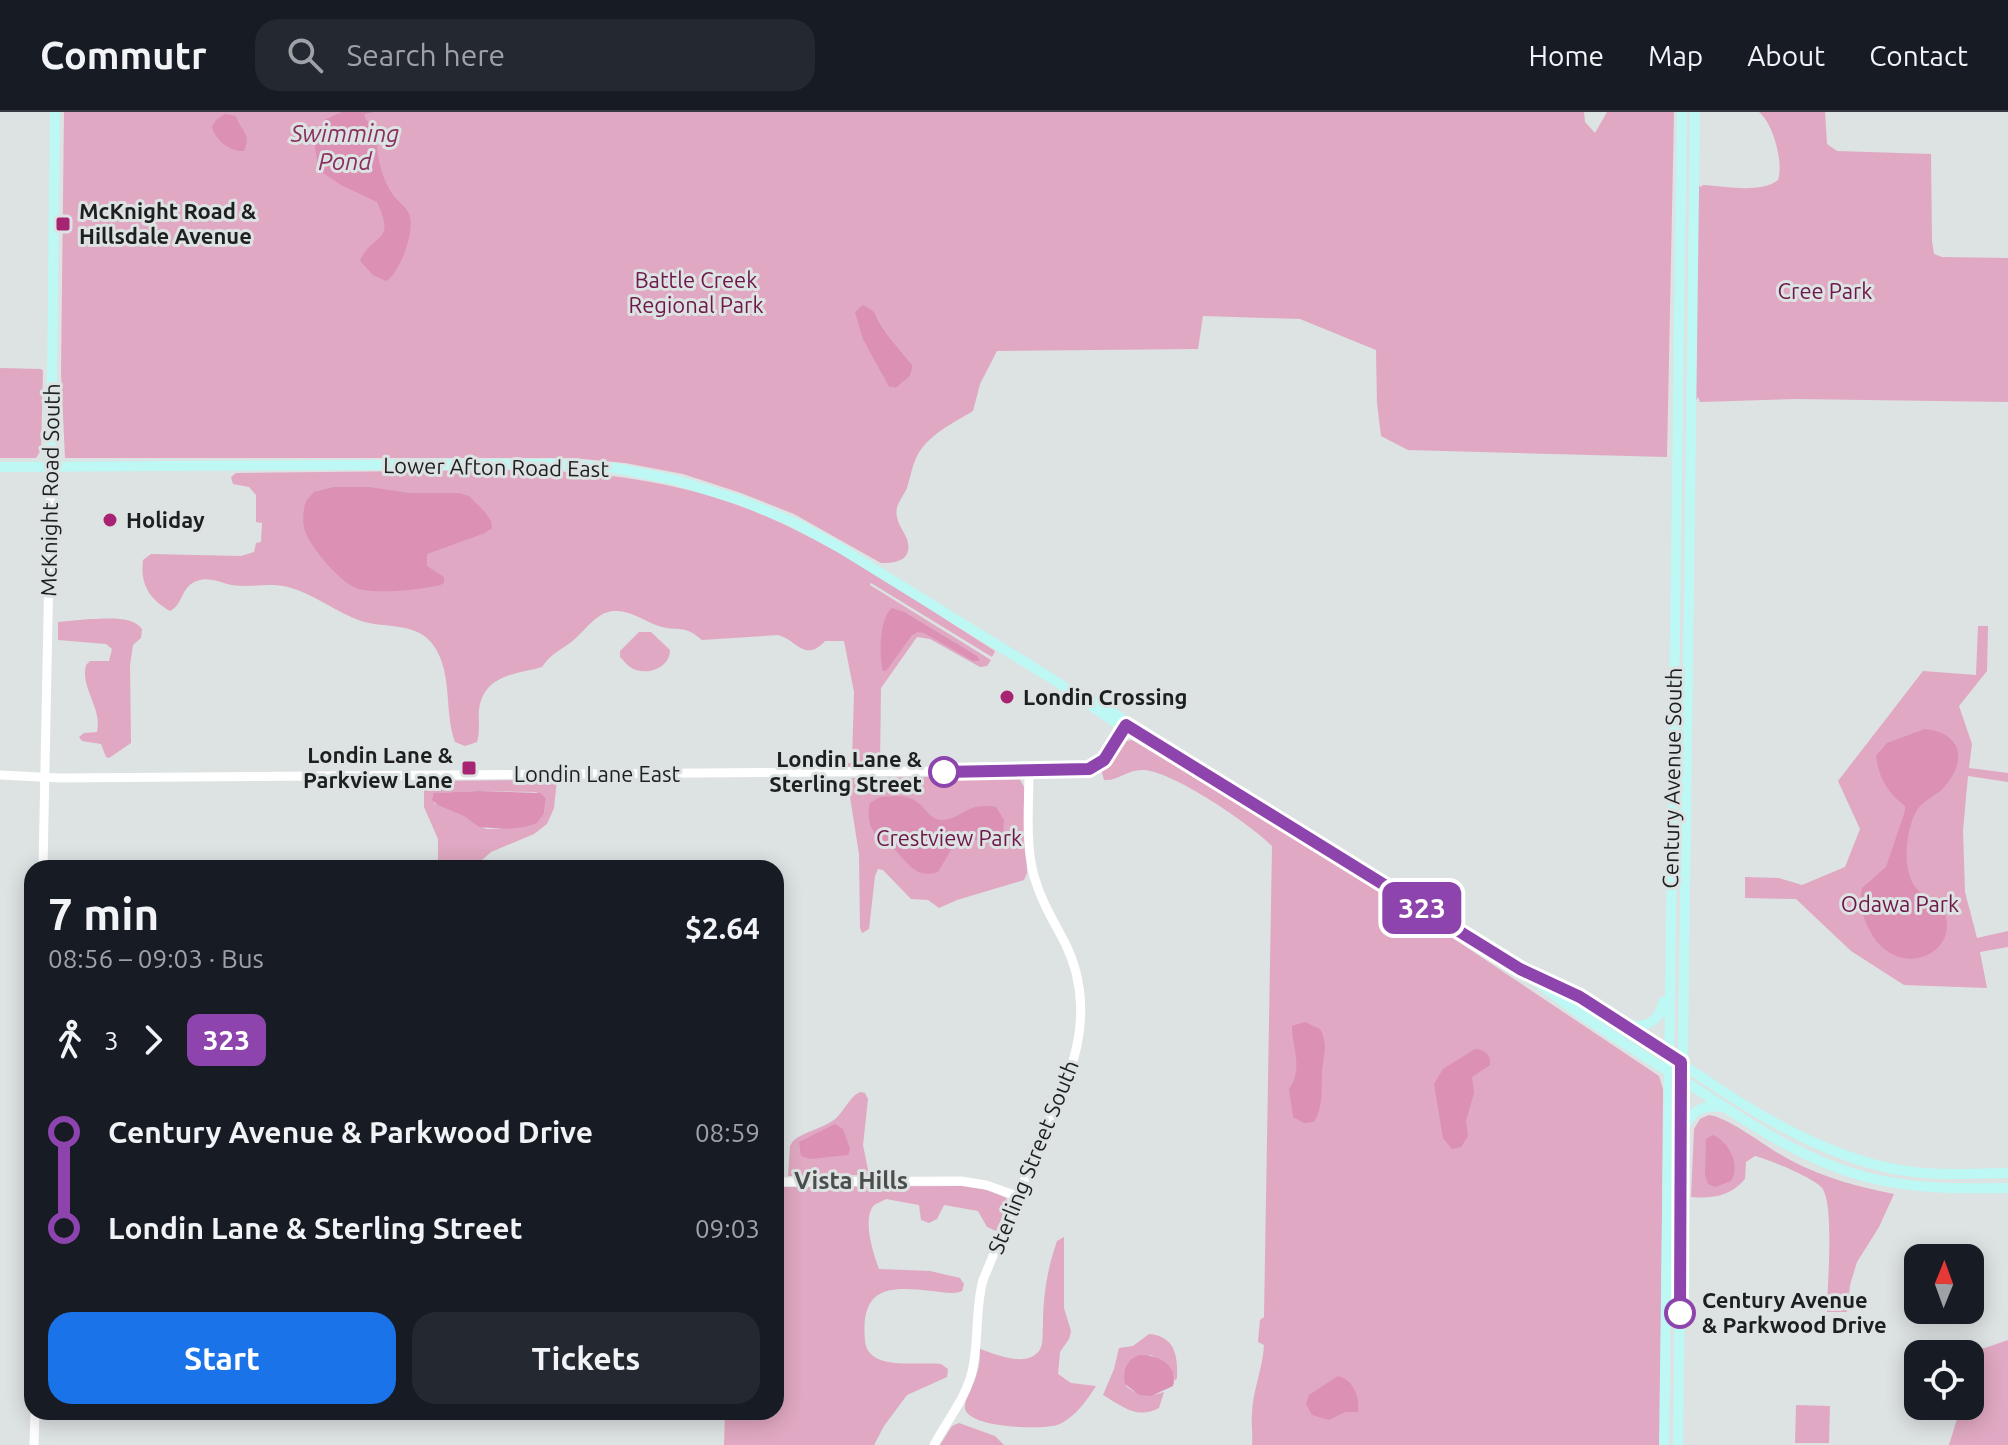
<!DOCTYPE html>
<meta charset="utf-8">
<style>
body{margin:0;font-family:Ubuntu,sans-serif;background:#242831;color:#f1f3f6;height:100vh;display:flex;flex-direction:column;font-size:30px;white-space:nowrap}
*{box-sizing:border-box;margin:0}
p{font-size:26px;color:#9ea1a6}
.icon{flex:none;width:44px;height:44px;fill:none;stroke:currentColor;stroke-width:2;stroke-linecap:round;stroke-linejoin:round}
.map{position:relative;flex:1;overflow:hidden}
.drawer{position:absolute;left:24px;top:748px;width:760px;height:560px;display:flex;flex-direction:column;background:#171b24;border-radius:24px;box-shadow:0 4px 20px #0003}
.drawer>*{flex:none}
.badge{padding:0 16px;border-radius:12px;font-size:28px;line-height:52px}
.needle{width:52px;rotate:1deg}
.fabs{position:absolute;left:1904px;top:1132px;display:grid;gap:16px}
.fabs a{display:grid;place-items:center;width:80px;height:80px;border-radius:16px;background:#171b24;box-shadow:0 4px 20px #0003;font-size:40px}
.map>.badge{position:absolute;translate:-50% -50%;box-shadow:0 0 0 4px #fff}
.legs{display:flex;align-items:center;gap:12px;height:88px;padding:0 24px;font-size:26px}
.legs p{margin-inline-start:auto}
.headline{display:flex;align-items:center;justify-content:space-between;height:136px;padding:0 24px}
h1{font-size:44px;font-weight:700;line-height:60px}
.action{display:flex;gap:16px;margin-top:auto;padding:16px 24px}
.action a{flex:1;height:92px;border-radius:24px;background:#1a73e8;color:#fff;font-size:32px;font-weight:700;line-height:92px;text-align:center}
.action a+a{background:#242831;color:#f1f3f6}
ul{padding:0 24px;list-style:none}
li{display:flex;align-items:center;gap:28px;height:96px;font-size:30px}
li i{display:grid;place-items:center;width:12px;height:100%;margin:0 10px;background:currentColor}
li i::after{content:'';width:20px;height:20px;margin:-10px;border:6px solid;border-radius:50%;background:#171b24}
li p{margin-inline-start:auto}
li:first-child i{background:linear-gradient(#0000 50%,currentColor 0)}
li:last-child i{background:linear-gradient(currentColor 50%,#0000 0)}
header{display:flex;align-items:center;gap:48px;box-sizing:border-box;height:112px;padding:0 40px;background:#171b24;border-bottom:2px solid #363941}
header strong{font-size:38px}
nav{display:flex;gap:44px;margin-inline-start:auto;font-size:28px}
.search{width:560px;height:72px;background:#242831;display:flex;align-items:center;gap:20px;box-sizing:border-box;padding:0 28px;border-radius:24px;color:#9ea1a6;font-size:30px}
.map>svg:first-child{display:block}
</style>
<header>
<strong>Commutr</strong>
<div class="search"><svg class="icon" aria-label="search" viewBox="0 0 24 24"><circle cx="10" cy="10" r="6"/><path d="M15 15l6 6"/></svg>Search here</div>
<nav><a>Home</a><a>Map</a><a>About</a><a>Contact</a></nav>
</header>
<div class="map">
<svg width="2008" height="1333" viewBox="0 0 2008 1333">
<rect width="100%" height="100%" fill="#dde2e2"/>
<g fill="#e0a8c2" fill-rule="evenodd">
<path d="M64,0H1584L1585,10L1595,21L1607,0H1674L1667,345L1408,338L1381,324L1377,291L1376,238L1300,207L1203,204L1198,237L997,239L980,272L973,299C952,312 927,323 916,346C912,355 910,366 907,376C903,385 894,394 897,405C899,417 911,426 908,439C905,451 890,451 881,451L794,402L741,381L683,362L625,351L573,346H65L61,260ZM877,205L886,221L913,254L910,264L896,276L889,275L881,260Z"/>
<path d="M1759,0H1825L1827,32L1837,39L1931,42L1932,129L1934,142L1942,145L2008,146V290L1796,287L1700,290L1698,285L1695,290L1698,73L1701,75L1703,73C1724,74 1760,82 1778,68C1784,51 1773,11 1759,0Z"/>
<polygon points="0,256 41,257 43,259 41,338 36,346 0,346"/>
<path d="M514,358C603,359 688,370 770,406C849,441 922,493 995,539L992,545L871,471L870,473L991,548L987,554L980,555L930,527L917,525L881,576L880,654L838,655L852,650L854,580L844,529H825C805,551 797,528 778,523L702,528C683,512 683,520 662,515C647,511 631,498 615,499C596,499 584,521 570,531C558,540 552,541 542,555C519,562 488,561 480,592C477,604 481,617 477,630L465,634L455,630C444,600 453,562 434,534C417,509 386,517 361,509C336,500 314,482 288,475C268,470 247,477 227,472C217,469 207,465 197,469C181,474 183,493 170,499C149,487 140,472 143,448L151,442L241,444L254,440L256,431L261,430L262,411L256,410V383L249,375L233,372L231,365L236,361Z"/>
<path d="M90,507C106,507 132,503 142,517L141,526L133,533L130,553L131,631L109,646L106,645L101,632L82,629L79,625L84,621L97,620C103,597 80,576 86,553L90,549H109L112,537L106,532L58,528V510Z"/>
<polygon points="1978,514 1988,514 1987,559 1959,594 1972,632 1969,656 2008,661 2008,670 1968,664 1963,718 1965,780 1977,826 2008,819 2008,835 1980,840 1987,876 1904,873 1851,839 1796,787 1745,786 1745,765 1779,766 1802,773 1845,755 1860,717 1838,669 1923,559 1976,563"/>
<path d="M639,520H651L670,538C670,557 644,565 630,555C626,552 624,549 620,545V539Z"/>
<path d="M1132,628L1381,778L1659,964L1663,977L1660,1333H1252C1253,1322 1251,1311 1252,1301C1253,1277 1263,1256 1264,1233L1258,1230L1260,1208L1264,1205L1272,734C1250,712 1174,660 1144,658C1127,657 1119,669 1104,668L1101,657L1122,630Z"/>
<polygon points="1012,664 1019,666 1024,675 1027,761 1024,768 957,788 939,796 928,788 911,787 883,758 878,757 875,764 869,817 862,821 860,816 859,742 847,666"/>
<path d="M557,668L554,696L547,712L534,722L491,740L473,756H438V727L424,695V669ZM478,679L536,680L546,686L544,701L505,717H486L460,701L434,691L437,681Z"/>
<path d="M860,980L865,981L868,987L863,1033L869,1063L788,1064L790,1034L793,1029C805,1019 821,1017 834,1008C844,1000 849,985 860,980Z"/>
<path d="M1709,1003C1731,1006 1769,1038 1792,1049C1824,1066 1859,1075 1894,1082L1879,1115L1857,1150L1850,1173L1847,1200H1827C1827,1175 1835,1093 1822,1076C1814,1066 1768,1047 1755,1044L1746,1050L1745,1067C1731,1084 1712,1087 1691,1085L1694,1017L1700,1007Z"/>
<path d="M961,1074L988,1078L1006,1086L1008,1092L996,1119L987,1115L978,1099L944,1093L937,1107L929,1111L921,1108L919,1093L886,1087L874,1093C862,1107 873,1141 879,1157L930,1159L960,1166L964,1172L962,1179C953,1183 943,1180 932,1179C889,1174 860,1174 865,1229C868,1260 919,1249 941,1252L948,1257L947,1265L907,1283L884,1314L874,1333H724L725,1300H776V1075Z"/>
<path d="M1064,1125V1196L1071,1219L1069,1227L1060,1240L1058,1262L1071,1271L1096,1274C1087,1288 1074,1307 1057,1313C1042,1318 967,1316 965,1296C964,1286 975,1271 977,1261C980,1253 980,1245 980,1237C995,1242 1026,1256 1039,1239C1044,1232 1042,1222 1043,1214C1043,1184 1047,1158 1057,1129Z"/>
<path d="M1149,1222C1175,1224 1178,1244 1177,1266L1175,1269C1174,1257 1160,1247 1150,1243L1124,1261L1126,1274C1139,1285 1149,1285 1164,1280L1159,1296C1137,1308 1122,1294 1103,1283L1114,1257L1119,1236L1133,1234Z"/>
<polygon points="2008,1228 2008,1333 1949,1333 1961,1294 1970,1294 1970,1242 1963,1242 1963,1236 1985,1236"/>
<polygon points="1796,1293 1830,1294 1829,1331 1795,1331"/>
<polygon points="959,1311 995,1324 1004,1333 940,1333 952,1314"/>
</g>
<g fill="#db90b4">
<path d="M342,0H374L364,2L366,8L378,17C374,36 381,66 393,83C398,90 406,94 409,102C416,116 400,162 386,169L373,163L360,149C372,120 397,133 377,90L341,73L319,58L314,30L324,8Z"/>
<path d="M225,2L236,4C241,20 252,21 244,39C230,40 215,28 212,15L216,8Z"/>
<polygon points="863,193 873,199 886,221 913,254 910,264 896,276 889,275 863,227 855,200"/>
<path d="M334,375H369L409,381H459L469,384L484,399L491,409L492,416L485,421L427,442V454L444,465V471L440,473C419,478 380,482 359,477C342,473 311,436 305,419C302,410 303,398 306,389L314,380Z"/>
<path d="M892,496L904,500L977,544L980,549H973L924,521L918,520L912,523L886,559H883C879,544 879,506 892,496Z"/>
<path d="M1925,617C1961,621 1968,647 1945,674C1937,684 1924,687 1917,698C1907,715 1903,747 1910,765C1915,782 1933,787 1944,799C1962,843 1893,873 1867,813C1861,800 1859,790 1862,776L1886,755L1905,699V694C1887,680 1879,666 1876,644L1887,631Z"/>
<polygon points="478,679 540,681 546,686 544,701 537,711 525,715 505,717 479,715 464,704 438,693 432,688 434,681"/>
<path d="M900,684C927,687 925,708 942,708C962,708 964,690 996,695L1004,708L1003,721L989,727L956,729L938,760C914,768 906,747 891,734C885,729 875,724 872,717C868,709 868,699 870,691L880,685Z"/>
<path d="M1305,910L1320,917C1329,934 1323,943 1322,961C1321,980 1324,992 1314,1010L1304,1011L1293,1005L1289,977C1304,957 1292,936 1292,914Z"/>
<path d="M1475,937C1484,937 1492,944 1490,953L1472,965L1474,981L1466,1009L1468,1024L1461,1035L1452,1037L1443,1026L1434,972L1443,957Z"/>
<polygon points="835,1012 843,1017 850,1037 848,1043 810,1047 801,1044 799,1030"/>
<path d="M1713,1023C1729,1030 1741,1053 1731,1069L1715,1075L1708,1072L1705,1063L1706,1027Z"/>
<path d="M1139,1243C1157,1242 1179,1253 1173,1274L1151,1284L1139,1283L1125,1272C1122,1259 1126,1248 1139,1243Z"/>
<path d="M1338,1264C1354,1268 1360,1286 1358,1300H1345L1329,1308L1312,1303L1306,1292L1309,1283Z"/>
</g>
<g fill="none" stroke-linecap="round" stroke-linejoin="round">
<g stroke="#fff" stroke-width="9">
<path d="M0,663L60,666L1084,658C1107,653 1115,631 1126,613"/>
<polyline points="43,756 51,356"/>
<polyline points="776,1070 961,1069 986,1073 1017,1084"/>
<polyline points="34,1333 35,1300"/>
<path d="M934,1333C947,1308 968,1284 973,1255C979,1226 975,1197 983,1168L1070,958C1085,916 1085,871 1065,831C1053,808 1041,789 1034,764C1025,731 1029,693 1029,659"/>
</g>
<g stroke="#bdf8f4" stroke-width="10">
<polyline points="0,355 552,352 615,356 675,368 740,388 793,410 837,434 1057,570 1116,611 1126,613"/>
<polyline points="51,356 55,0"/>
<path d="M1087,586L1120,605L1126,613L1164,636L1490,838C1533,865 1579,885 1622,912C1709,968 1795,1039 1899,1058C1935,1064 1972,1062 2008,1061"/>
<path d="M1537,870C1587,909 1641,942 1695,976C1748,1010 1800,1047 1862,1064C1910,1077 1958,1077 2008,1076"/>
<path d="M1626,913C1647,916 1659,910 1664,889"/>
<path d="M1681,1019C1691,1001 1700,992 1721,995"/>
<polyline points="1664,1333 1682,0"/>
<polyline points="1678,1333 1695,0"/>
</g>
</g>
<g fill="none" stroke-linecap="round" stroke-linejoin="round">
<defs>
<polyline id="line-1" points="944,660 1089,657 1104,648 1126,613 1520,857 1580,885 1681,950 1680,1201"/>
</defs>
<use href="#line-1" stroke="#fff" stroke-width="18"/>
<use href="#line-1" stroke="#8e44ad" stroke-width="12"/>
</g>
<g fill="#a72472" stroke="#dde2e2" stroke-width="3">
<rect x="55" y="104" width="16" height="16" rx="4"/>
<circle cx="110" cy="408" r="8"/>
<circle cx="1007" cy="585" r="8"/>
<rect x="461" y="648" width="16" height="16" rx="4"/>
</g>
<g fill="#fff" stroke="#8e44ad" stroke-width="4">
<circle cx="944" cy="660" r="14"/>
<circle cx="1680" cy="1201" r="14"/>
</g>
<g text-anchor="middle" stroke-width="6" stroke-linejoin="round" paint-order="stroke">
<g font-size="22" font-weight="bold" fill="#1e2020" stroke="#dde2e2" text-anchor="start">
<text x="79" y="107">McKnight Road &amp;<tspan x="79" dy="25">Hillsdale Avenue</tspan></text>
<text x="126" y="416">Holiday</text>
<text x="1023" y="593">Londin Crossing</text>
<text x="453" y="651" text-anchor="end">Londin Lane &amp;<tspan x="453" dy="25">Parkview Lane</tspan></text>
</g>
<g font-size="22" fill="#6e174a" stroke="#dde2e2">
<text x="696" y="176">Battle Creek<tspan x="696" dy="25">Regional Park</tspan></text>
<text x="1825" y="187">Cree Park</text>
<text x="949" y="734">Crestview Park</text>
<text x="1900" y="800">Odawa Park</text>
</g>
<g font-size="22" fill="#1e2020" stroke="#dde2e2">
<text transform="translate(496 355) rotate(1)" y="8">Lower Afton Road East</text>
<text transform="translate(50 378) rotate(-89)" y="8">McKnight Road South</text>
<text x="597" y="670">Londin Lane East</text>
<text transform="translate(1672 666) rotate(-89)" y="8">Century Avenue South</text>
<text transform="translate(1033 1045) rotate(-68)" y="8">Sterling Street South</text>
</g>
<g font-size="22" font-weight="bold" fill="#1e2020" stroke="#dde2e2" text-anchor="end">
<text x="922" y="655">Londin Lane &amp;<tspan x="922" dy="25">Sterling Street</tspan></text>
<text x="1702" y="1196" text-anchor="start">Century Avenue<tspan x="1702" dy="25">&amp; Parkwood Drive</tspan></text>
</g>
<g font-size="24" font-style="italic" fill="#883061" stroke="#dde2e2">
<text x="345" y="30">Swimming<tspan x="345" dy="28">Pond</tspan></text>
</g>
<g font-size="24" font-weight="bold" fill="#4a4f4e" stroke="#dde2e2">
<text x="851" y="1077">Vista Hills</text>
</g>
</g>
</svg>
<div class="fabs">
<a><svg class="needle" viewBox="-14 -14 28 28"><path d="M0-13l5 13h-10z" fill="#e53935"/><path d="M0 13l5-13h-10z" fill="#9ea1a6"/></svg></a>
<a><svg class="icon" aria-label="locate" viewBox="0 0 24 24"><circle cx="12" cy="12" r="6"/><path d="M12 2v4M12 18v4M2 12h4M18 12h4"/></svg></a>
</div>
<b class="badge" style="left:1422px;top:796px;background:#8e44ad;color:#fff">323</b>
<section class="drawer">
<div class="headline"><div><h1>7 min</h1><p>08:56 – 09:03 · Bus</p></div><b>$2.64</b></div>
<div class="legs"><svg class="icon" aria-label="walk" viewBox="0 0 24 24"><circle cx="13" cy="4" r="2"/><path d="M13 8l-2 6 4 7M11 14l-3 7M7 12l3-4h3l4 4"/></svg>3<svg class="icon" aria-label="forward" viewBox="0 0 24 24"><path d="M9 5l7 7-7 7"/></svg><b class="badge" style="background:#8e44ad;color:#fff">323</b></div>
<ul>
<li><i style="color:#8e44ad"></i><b>Century Avenue &amp; Parkwood Drive</b><p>08:59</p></li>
<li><i style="color:#8e44ad"></i><b>Londin Lane &amp; Sterling Street</b><p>09:03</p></li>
</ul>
<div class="action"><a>Start</a><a>Tickets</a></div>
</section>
</div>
